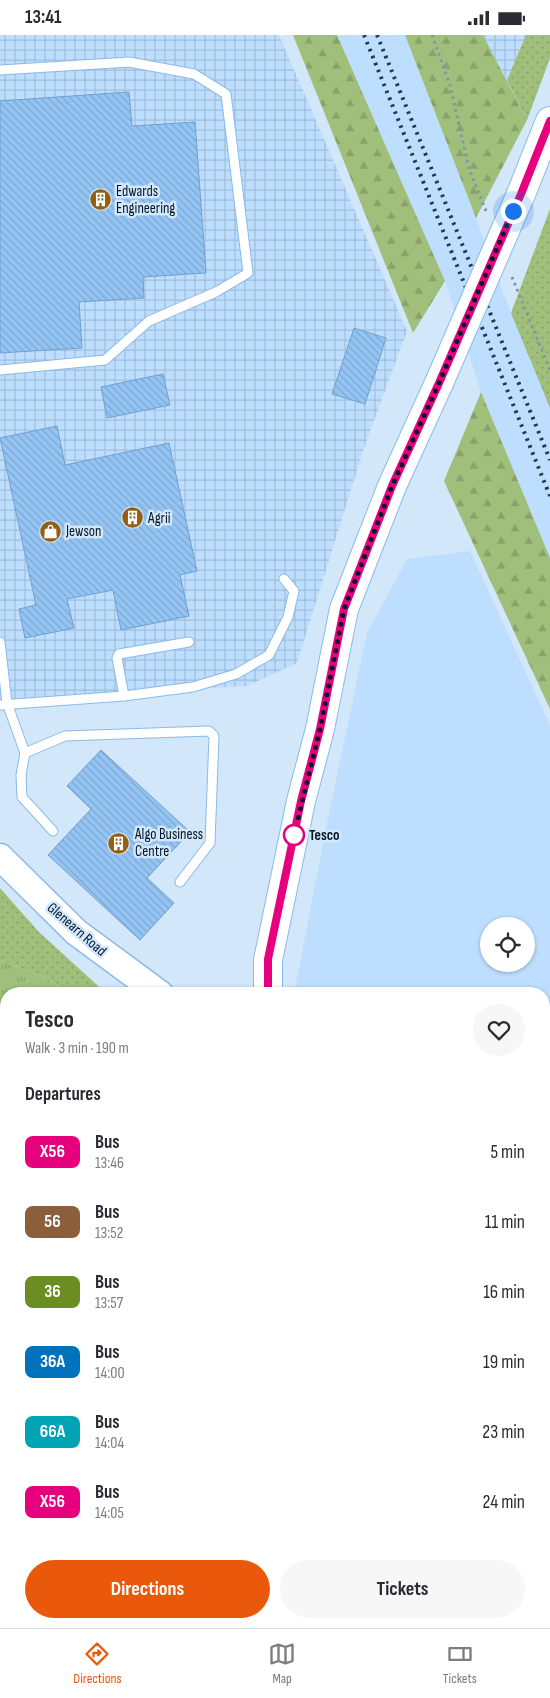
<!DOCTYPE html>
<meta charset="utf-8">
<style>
body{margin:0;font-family:"Sofia Sans Condensed",sans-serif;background:#f7f7f7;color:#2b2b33;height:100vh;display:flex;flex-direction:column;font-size:19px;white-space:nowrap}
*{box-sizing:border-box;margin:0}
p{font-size:16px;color:#7c7c81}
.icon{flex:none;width:28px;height:28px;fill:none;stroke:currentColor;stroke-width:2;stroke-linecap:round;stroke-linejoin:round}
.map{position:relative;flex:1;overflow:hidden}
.panel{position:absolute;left:0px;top:952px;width:550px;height:641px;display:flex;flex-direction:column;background:#fff;border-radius:20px 20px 0 0;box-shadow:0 1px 4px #0004}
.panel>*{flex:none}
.badge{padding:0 10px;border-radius:8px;font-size:18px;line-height:32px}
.tools{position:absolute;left:480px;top:882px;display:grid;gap:10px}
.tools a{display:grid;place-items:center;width:55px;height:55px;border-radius:50%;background:#fff;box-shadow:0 1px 4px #0004;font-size:25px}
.you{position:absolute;width:25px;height:25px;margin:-12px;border:4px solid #fff;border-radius:50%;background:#1a73e8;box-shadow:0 0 0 8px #1a73e833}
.map>.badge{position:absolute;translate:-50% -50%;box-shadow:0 0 0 2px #fff}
h2{padding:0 25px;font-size:19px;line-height:45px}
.round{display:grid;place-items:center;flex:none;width:52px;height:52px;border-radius:26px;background:#f7f7f7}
.headline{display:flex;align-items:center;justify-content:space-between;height:85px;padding:0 25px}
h1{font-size:24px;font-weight:700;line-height:38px}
.cta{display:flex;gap:10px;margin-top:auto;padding:10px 25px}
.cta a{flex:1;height:58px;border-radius:30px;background:#ea580c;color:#fff;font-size:20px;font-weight:700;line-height:58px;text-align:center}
.cta a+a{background:#f7f7f7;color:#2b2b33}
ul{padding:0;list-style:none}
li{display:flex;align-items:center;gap:15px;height:70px;padding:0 25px}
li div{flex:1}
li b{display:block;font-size:19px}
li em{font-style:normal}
li .badge{min-width:55px;font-weight:700;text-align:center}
.status{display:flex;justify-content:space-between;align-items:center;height:35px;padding:0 25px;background:#fff;direction:ltr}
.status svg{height:14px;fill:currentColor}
.dock{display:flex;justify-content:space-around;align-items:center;height:70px;border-top:1px solid #e1e1e2;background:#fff;font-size:14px;color:#7c7c81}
.dock a{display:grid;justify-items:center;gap:2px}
.dock .selected{color:#ea580c}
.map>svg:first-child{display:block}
</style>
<div class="status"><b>13:41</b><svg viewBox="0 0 49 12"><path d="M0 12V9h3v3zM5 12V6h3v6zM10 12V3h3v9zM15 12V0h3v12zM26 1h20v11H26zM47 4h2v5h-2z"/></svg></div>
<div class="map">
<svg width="550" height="1593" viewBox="0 0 550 1593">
<defs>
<pattern id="industrial-grid" width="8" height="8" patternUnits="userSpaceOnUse" patternTransform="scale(1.25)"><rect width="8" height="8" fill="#bddefe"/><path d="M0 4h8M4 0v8" fill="none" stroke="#a1beda"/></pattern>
<pattern id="grass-dots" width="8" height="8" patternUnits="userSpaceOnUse" patternTransform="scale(1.25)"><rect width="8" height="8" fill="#a0bf7b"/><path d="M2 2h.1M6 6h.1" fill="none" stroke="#88a36a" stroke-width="1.8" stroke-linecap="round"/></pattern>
<pattern id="forest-firs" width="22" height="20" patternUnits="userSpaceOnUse" patternTransform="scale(1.25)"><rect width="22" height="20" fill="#a0bf7b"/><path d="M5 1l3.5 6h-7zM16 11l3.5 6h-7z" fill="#88a36a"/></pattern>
<pattern id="park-tufts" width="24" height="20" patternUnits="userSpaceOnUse" patternTransform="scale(1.25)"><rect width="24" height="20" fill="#a0bf7b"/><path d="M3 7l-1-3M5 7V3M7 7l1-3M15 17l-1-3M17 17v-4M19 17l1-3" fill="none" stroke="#88a36a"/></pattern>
<pattern id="building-back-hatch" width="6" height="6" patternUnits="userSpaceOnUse" patternTransform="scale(1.25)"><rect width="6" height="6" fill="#93c4f3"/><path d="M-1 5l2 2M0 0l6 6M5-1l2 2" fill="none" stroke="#7da8d0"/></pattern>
</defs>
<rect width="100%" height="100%" fill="#d3e7fb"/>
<g fill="#bddefe" fill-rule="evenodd">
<polygon points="337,0 405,0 476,183 511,278 550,174 550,523 481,357 445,246"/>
<path d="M470,516L550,690V1322L544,1325V959H294L327,788L367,598L407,524ZM489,891H526V929H489Z"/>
</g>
<g fill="url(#industrial-grid)">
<polygon points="0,0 279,0 407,296 364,413 297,628 247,651 0,665"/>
<polygon points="483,0 550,0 550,23 527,85"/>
</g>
<g fill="url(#grass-dots)">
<polygon points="526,0 550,0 550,23 527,85 507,45"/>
<polygon points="550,174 550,373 511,278"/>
<polygon points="0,853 39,897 107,959 68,959 47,943 0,925"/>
<polygon points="148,1588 210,1588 210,1593 146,1593"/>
</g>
<g fill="url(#forest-firs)">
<polygon points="293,0 337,0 445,246 413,298"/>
<polygon points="405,0 483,0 527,85 476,183"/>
<polygon points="481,357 550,523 550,674 444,446"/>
</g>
<polygon fill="url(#park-tufts)" points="0,925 47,943 68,959 6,959 6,1172 0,1171"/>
<g fill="url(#building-back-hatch)" stroke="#71a0ce">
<polygon points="129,57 132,91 195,87 206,238 143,242 144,263 79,267 82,313 0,318 0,66"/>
<polygon points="354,293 386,303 365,369 332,359"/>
<polygon points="163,339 170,370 107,383 101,352"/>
<polygon points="57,391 65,430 169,408 197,536 180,540 189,581 121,595 113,555 67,564 74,593 25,603 19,574 36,570 0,403"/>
<polygon points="101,715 190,797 147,843 174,868 140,905 48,820 91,774 67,751"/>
</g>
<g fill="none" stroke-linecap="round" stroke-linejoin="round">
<defs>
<g id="lane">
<polyline points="0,35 129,27 194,39 226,59 248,238 216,257 149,286 105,325 0,335"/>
<polyline points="0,607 7,668 25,718 65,701 209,696 214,701 210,808 180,847"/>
<polyline points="124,661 117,623 119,619 189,607"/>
<polyline points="0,670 124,661 193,652 236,639 269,620 288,582 294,556 284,544"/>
<polyline points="25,718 21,740 22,762 53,796"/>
<polyline points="544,1308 550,1305"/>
</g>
<g id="street">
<polyline points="0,1334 6,1360"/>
<polyline points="544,1370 550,1367"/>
<polyline points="0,1509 6,1485"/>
<polyline points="324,1588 329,1593"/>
<polyline points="429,1593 431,1588"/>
</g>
<polyline id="secondary" points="0,822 76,897 160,959"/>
<g id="primary">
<polyline points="521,159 550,86"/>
<polyline points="268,959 268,925 301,766 320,694 344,574 392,451 439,348"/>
<polyline points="242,1593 245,1588"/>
<polyline points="274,1593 277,1588"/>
</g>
</defs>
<use href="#lane" stroke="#8abae9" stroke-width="11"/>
<use href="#street" stroke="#8abae9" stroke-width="21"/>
<use href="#secondary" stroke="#8abae9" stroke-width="29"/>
<use href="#primary" stroke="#8abae9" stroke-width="30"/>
<g stroke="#8295a8" stroke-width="3" stroke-dasharray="2.5 4" stroke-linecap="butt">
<polyline points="432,0 450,50 469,134 486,176"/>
<polyline points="512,242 550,335"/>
<polyline points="214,1588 215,1593"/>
</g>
<use href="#lane" stroke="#fff" stroke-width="9"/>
<use href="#street" stroke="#fff" stroke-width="19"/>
<use href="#secondary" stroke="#fff" stroke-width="26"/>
<use href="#primary" stroke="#fff" stroke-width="28"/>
<g stroke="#26394b" stroke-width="4" stroke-dasharray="2.5 5" stroke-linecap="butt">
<polyline points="364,0 550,461"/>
<polyline points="377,0 550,425"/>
</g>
<defs>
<polyline id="primary-bridge" points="439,348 521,159"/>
</defs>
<use href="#primary-bridge" stroke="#8abae9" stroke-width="30" stroke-linecap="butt"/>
<use href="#primary-bridge" stroke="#fff" stroke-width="28"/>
</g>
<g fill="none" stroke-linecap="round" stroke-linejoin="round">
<defs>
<polyline id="line" points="268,959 268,924 301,766 320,694 344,574 392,451 439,348 521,159 550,86"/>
</defs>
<use href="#line" stroke="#fff" stroke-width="11"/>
<use href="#line" stroke="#e6007e" stroke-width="8"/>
<polyline stroke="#051829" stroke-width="5" stroke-dasharray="0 9" points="294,800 320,694 344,574 392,451 439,348 513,176"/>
</g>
<defs>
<symbol id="building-disc" viewBox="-11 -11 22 22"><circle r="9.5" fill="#945f15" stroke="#d3e7fb"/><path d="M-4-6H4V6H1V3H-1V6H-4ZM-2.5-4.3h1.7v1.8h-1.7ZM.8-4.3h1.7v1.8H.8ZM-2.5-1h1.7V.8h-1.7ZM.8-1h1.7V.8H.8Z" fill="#fff"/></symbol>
<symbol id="shop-disc" viewBox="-11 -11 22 22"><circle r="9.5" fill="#945f15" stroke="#d3e7fb"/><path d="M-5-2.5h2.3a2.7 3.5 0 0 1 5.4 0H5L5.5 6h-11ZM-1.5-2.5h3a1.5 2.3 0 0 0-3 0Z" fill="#fff"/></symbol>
</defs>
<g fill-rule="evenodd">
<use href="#building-disc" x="88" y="152" width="25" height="25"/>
<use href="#building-disc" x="120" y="470" width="25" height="25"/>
<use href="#shop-disc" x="38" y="484" width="25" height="25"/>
<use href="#building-disc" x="106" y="796" width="25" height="25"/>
</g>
<circle fill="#fff" stroke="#e6007e" stroke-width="2.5" cx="294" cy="800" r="10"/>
<g text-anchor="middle" stroke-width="5" stroke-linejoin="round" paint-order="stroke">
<g font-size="15" fill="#051829" stroke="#d3e7fb" text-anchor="start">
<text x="116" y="161">Edwards<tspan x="116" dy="17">Engineering</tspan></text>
<text x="148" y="488">Agrii</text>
<text x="66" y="501">Jewson</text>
<text x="135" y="804">Algo Business<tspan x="135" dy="17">Centre</tspan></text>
</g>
<g font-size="15" font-weight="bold" fill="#051829" stroke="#d3e7fb" text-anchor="start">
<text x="309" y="805">Tesco</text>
</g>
<g font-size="15" fill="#051829" stroke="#d3e7fb">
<text transform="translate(77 894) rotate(41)" y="5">Glenearn Road</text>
</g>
</g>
</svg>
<div class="tools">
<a><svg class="icon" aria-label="locate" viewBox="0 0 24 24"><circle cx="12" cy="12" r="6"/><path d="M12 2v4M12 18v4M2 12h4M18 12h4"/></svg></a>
</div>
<div class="you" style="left:513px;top:176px"></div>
<section class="panel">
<div class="headline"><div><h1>Tesco</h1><p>Walk · 3 min · 190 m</p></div><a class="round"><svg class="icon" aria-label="heart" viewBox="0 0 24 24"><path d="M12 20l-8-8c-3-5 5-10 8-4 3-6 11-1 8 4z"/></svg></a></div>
<h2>Departures</h2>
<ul>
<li><span class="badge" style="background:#e6007e;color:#fff">X56</span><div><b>Bus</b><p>13:46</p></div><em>5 min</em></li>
<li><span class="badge" style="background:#8b5e3c;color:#fff">56</span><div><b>Bus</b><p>13:52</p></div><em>11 min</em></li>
<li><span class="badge" style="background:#6b8e23;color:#fff">36</span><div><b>Bus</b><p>13:57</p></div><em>16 min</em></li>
<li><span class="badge" style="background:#0072bc;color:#fff">36A</span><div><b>Bus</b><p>14:00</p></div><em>19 min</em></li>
<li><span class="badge" style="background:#00a3b4;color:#fff">66A</span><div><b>Bus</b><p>14:04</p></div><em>23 min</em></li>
<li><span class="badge" style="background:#e6007e;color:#fff">X56</span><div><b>Bus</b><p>14:05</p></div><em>24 min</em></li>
</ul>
<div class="cta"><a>Directions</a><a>Tickets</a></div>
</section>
</div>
<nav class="dock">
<a class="selected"><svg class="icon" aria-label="directions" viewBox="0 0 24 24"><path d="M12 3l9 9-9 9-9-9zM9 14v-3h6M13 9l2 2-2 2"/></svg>Directions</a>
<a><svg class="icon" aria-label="map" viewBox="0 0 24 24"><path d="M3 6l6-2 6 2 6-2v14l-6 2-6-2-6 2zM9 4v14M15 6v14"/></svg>Map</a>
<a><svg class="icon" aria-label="tickets" viewBox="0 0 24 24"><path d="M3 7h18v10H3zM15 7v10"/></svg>Tickets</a>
</nav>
